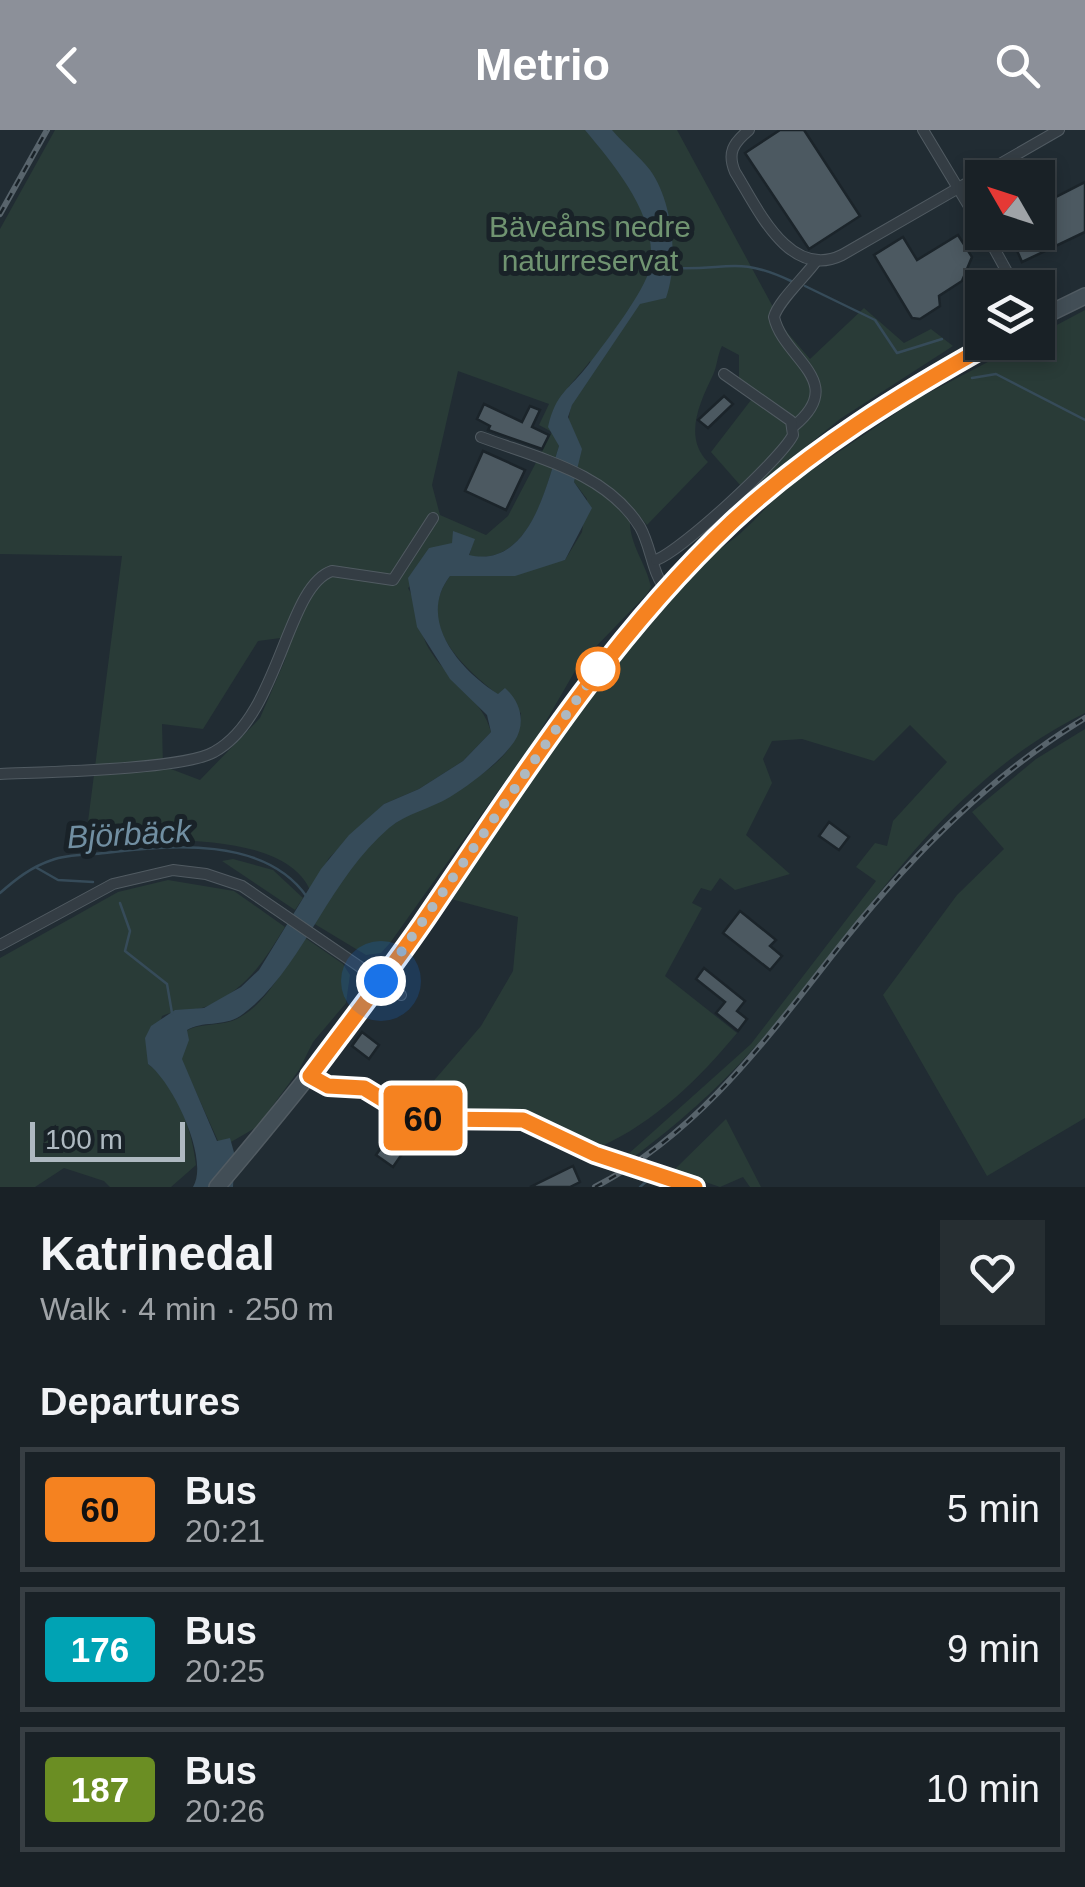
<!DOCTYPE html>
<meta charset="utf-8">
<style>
body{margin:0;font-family:Helvetica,sans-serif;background:#262e32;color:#f1f3f6;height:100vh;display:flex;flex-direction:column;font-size:38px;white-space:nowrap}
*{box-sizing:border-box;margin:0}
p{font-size:32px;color:#9fa3a7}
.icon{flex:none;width:55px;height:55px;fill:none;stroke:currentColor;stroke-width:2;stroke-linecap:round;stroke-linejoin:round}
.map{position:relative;height:1057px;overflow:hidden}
.drawer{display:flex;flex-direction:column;background:#192126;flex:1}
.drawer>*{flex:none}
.badge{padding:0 20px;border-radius:8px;font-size:35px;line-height:65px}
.needle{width:65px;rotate:309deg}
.controls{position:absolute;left:965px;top:30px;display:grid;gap:20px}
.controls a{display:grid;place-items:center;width:90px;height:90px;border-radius:0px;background:#192126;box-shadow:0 5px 15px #0003,0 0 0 2px #373e43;font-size:50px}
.scale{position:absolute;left:30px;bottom:25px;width:155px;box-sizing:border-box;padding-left:10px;border:5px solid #aeb9c1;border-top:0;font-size:28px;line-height:35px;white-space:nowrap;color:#aeb9c1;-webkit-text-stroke:8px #192228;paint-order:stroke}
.you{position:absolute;width:50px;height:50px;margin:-25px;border:8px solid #fff;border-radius:50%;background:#1a73e8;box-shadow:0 0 0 15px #1a73e833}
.map>.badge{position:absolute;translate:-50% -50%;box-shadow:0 0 0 5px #fff}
h2{padding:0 40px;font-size:38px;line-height:90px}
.round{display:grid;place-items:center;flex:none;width:105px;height:105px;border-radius:0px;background:#262e32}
.head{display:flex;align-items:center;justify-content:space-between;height:170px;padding:0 40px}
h1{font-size:48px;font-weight:600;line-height:75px}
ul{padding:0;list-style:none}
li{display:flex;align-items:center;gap:30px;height:125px;margin:0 20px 15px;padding:0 20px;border:5px solid #373e43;border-radius:0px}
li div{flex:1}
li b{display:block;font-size:38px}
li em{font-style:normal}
li .badge{min-width:110px;font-weight:700;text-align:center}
header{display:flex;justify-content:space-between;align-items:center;height:130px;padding:0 40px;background:#8c9099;color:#fff;font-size:45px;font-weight:600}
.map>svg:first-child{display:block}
</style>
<header><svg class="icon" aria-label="back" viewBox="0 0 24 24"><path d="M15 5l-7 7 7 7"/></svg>Metrio<svg class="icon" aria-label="search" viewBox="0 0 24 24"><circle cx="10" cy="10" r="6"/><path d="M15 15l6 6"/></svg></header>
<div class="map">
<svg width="1085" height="1057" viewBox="0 0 1085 1057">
<rect width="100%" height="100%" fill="#212c33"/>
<g fill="#293b37" fill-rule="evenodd">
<path d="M55,0H677L786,201L810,229L864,178L904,213L931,199L953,216L840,289L753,360L800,298L794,288L739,249V225L722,216C717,226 717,237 713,245C700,272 683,307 708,332L647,395L637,383L630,390C629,414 646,433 651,457L647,464L579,534L538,605L390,813L381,823L366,825L313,793C335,758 358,722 391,696C431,666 520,645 521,583C483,552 407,503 450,446H492L565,430L582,402L587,369L574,352C580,328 565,301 570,281C574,263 594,250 590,231C571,257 540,278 559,316C546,358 530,437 469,426L474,409L452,413L408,458C420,478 417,501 431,522C449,550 483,570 491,602L463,631L419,659L384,674L329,728L310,760C283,698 140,709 85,715L122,426L0,424V99ZM458,241L549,274L539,295L552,302L508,386L486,405L440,385L432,355ZM288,507L285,530L260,588L200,650L163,636L162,594L203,599L258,511Z"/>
<path d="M1085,180V583C929,661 864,798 752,920C717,960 676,995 634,1027L626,1026L751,914L876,751L856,737L875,713L887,716L893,691L947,632L910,595L874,631L802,609L772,611L763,629L772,653L746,705L790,744L735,760L720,748L711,761L701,758L692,773L702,778L665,846L737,903C699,949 655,992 600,1017L520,984H439L412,976L481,896L513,841L518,787L451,769C528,652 603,523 708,428C719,418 733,411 744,400C766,379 785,356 809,337L812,340L917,269L1024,213L1038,212V205Z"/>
<polygon points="751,270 786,291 789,303 779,319 740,355 711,322"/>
<polygon points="1085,599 1085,988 987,1046 883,865 957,765 1004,719 972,682 1036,629"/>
<polygon points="233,729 273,740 303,768 295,780 222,731"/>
<path d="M168,750L234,761L285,797C264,831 246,860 208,876C194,882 177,879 162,886L148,934C178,955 192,1001 196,1035L171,1057H110L104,1051L64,1038L35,1057H0V828L118,762Z"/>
<path d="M304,807L343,834L350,845L346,873L313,912L299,940L257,997L231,1012L218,1011L181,929L186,901C199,893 217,896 232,891C266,878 285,835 304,807Z"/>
<polygon points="726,989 761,1057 750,1057 743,1047 720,1057 673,1041"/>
</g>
<path fill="#364b59" d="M585,0H612C624,14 639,26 650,40C673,72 679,131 666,168L640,174L572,275L568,287L582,319L574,352L592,378L565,430L515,446H450C416,490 460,540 498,564L505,558C520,571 527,593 514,612C500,632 471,654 450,667C430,679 407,683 389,698C327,751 302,840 243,884C225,898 203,890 187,900L189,910L182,929L217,1011L230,1008L235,1026L233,1057H193C210,1029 172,951 148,934L145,908L151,896L175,880L204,878L241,857L259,840L321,739L349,705L384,674L419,659L463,631L491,602L487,585L450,549L417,497L408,448L429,418L452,413L453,401L475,409L469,425C529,439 546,357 559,316L548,297C556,262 569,260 589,234C605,213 640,167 648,144C664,93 615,36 585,0Z"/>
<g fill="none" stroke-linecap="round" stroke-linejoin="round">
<g stroke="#364b59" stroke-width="2.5">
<path d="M673,138C727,141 736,125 791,151"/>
<polyline points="805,156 875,190 897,223 942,209"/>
<polyline points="972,248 996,244 1085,290"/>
<polyline points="37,738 58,750 93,752"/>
<path d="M0,763C16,749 31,737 52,730C68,724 88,725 105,723C170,715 265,706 307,767"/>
<polyline points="120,773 130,801 125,821 167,854 172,883"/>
<polyline points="640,1057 647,1051"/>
</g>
</g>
<g fill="#4c5961" stroke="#1b242a" stroke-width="2.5">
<polygon points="780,0 804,0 860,86 809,119 745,23"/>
<polygon points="1085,52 1085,102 1022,132 1012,109 1038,102 1038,70 1046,66 1048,71"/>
<polygon points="958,105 972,127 962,151 939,166 940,176 920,189 912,188 874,125 903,107 917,130"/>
<polygon points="724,266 733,274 708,298 698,290"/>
<polygon points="484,274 522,292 530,276 540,280 532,297 549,305 542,319 488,300 490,296 477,289"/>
<polygon points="483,321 525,340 506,380 465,361"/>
<polygon points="829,692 849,707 839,720 819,706"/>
<polygon points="740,781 776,810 770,816 782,826 770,840 723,803"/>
<polygon points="704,838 745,871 737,881 747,889 738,901 716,883 725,872 696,849"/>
<polygon points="362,902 379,915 369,929 352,916"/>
<polygon points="385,1012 402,1024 393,1037 376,1025"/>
<polygon points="573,1036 580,1052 570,1057 530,1057"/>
</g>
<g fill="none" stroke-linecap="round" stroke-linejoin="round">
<defs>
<g id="street">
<path d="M749,0C733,13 727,23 735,42C757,77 789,151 842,125L1059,0"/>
<polyline points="923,0 982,98"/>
<polyline points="985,102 1016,158"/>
<path d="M794,296C849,251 783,229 774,187C778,171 806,146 817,130"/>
<path d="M481,307C537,328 606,342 640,397C651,416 653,447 666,459"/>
<path d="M656,430C681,421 781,329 793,305L791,291L724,244"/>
<path d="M0,644C42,642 183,640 214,622C280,586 286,456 332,441L393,450L433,388"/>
<polyline points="0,815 113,754 173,740 206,744 242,756 401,865"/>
<polyline points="309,947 328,956 364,958 399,980 426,989 523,991 595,1024 695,1057"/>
</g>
<g id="secondary">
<polyline points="1038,189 1085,166"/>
<path d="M217,1057C289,972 359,885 422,794C519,653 607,509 732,392C811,319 900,265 994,212"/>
</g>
</defs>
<use href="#street" stroke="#515b62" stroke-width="12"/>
<use href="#secondary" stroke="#515b62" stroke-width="18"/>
<use href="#street" stroke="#343d44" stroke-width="10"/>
<use href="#secondary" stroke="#424e56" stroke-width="15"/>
<defs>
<g id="rail">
<polyline points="0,84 47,0"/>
<path d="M595,1057C704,1000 772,901 846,808C915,722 990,646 1085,588"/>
</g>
</defs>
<use href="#rail" stroke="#58646c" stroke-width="6"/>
<use href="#rail" stroke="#192228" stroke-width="2.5" stroke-dasharray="8" stroke-linecap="butt"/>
</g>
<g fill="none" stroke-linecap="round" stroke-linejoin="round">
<defs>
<path id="line" d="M695,1057L595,1024L523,990L426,989L400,980L364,958L328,956L310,946C347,896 386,846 422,794C518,653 607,510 732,392C811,319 900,264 994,212"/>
</defs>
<use href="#line" stroke="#fff" stroke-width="22"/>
<use href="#line" stroke="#f58220" stroke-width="15"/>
<polyline stroke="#aeb9c1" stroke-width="10" stroke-dasharray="0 18" points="381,851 598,539"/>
</g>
<circle fill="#fff" stroke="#f58220" stroke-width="5" cx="598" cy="539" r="20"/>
<g text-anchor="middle" stroke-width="10" stroke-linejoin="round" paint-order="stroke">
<g font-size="30" fill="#709471" stroke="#192228">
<text x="590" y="107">Bäveåns nedre<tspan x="590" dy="34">naturreservat</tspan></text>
</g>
<g font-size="32" font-style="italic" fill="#718fa2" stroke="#192228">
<text transform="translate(129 704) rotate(-3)" y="11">Björbäck</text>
</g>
</g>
</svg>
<div class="controls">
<a><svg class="needle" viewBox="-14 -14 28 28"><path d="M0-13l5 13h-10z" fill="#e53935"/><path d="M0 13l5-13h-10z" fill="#9fa3a7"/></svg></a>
<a><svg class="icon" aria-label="layers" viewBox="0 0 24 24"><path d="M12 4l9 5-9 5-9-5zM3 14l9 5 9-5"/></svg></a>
</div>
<div class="scale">100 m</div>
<div class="you" style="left:381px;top:851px"></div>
<b class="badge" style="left:423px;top:988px;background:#f58220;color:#111">60</b>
</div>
<section class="drawer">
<div class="head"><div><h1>Katrinedal</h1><p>Walk · 4 min · 250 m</p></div><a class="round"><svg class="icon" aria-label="heart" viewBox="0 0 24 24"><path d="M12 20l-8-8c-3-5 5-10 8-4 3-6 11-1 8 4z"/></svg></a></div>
<h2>Departures</h2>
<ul>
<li><span class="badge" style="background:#f58220;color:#111">60</span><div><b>Bus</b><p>20:21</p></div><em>5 min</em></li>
<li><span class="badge" style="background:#00a3b4;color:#fff">176</span><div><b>Bus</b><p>20:25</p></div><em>9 min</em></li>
<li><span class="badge" style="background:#6b8e23;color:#fff">187</span><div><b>Bus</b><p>20:26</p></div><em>10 min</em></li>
</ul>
</section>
